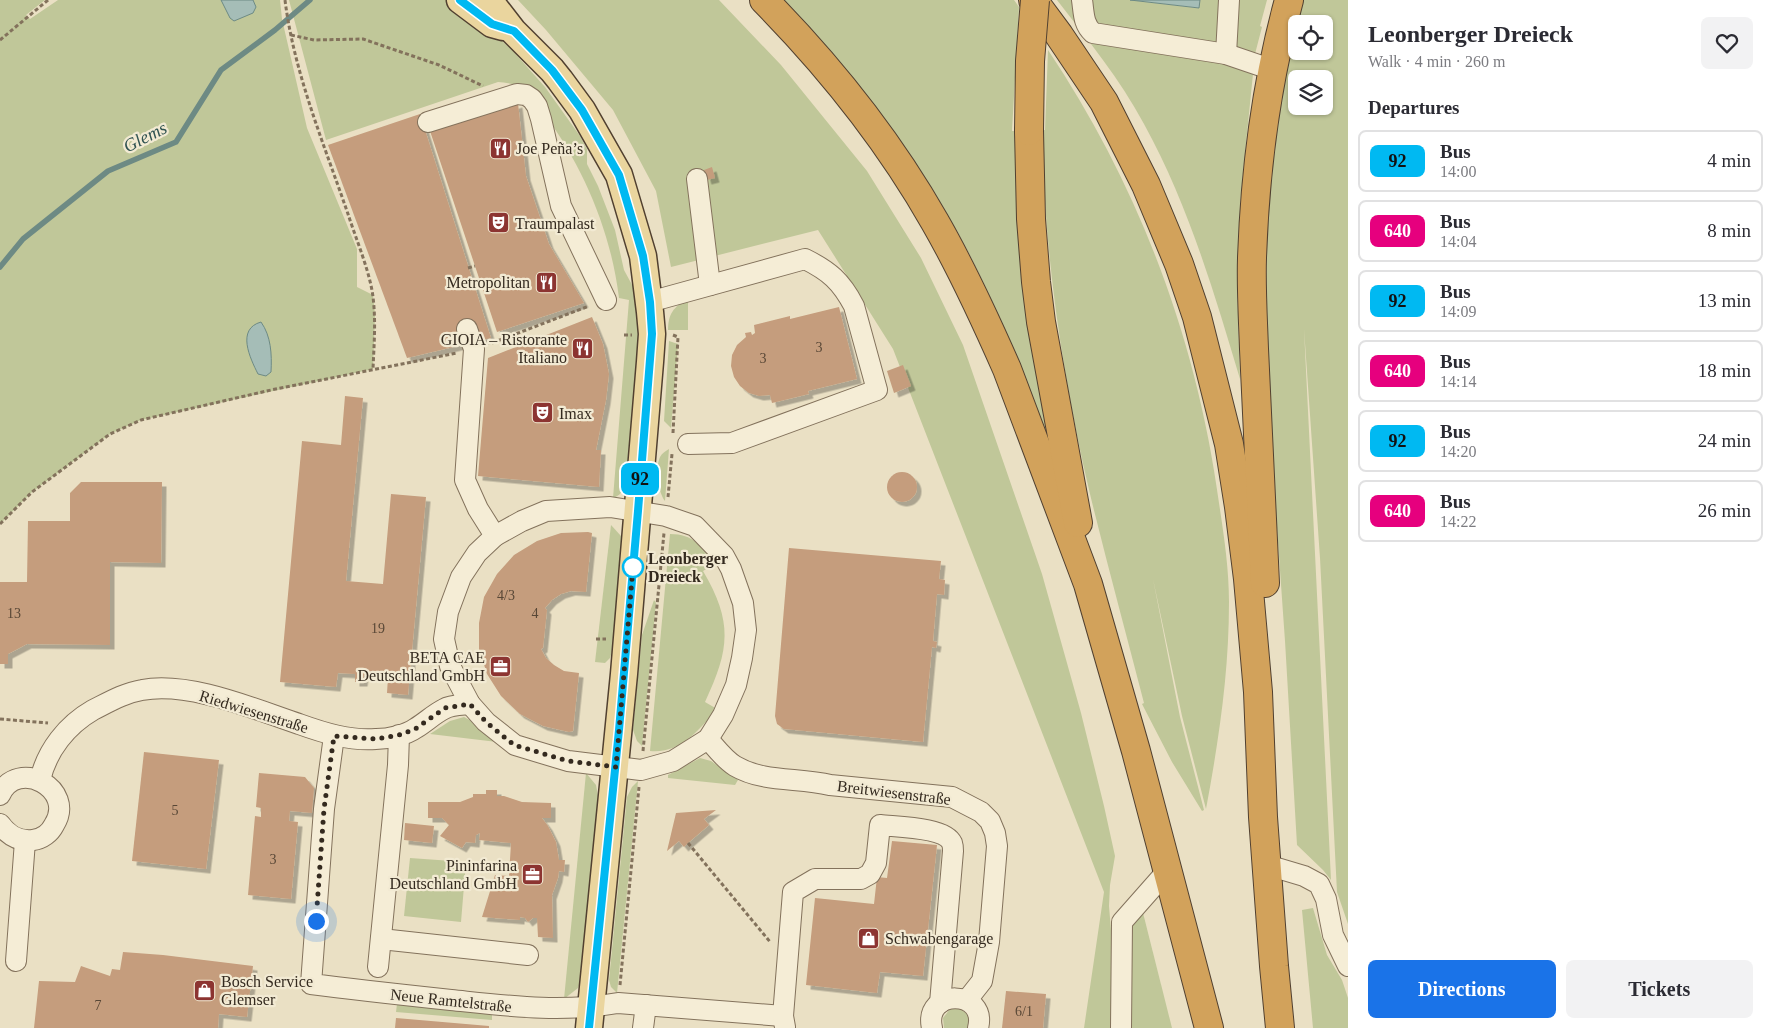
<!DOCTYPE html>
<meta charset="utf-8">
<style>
body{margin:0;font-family:Georgia,serif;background:#f2f2f3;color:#2b2b33;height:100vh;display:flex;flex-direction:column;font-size:19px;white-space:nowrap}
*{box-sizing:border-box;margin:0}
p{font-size:16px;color:#7c7c81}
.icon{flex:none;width:28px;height:28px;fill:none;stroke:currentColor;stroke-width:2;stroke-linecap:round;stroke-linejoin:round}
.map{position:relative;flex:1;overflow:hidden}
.sheet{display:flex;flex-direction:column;background:#fff;width:425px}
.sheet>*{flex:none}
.badge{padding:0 10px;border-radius:8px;font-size:18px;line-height:32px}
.fabs{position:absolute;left:1288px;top:15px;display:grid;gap:10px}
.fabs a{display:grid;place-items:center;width:45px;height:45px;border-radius:8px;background:#fff;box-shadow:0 1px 4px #0004;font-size:25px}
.you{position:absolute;width:25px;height:25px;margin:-12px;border:4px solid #fff;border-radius:50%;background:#1a73e8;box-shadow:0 0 0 8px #1a73e833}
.map>.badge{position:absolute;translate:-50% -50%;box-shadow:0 0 0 2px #fff}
h2{padding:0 20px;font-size:19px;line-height:45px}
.round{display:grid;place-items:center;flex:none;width:52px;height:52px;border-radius:8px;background:#f2f2f3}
.headline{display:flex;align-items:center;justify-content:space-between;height:85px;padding:0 20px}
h1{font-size:24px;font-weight:600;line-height:38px}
.primary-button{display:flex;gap:10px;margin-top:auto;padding:10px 20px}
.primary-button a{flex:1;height:58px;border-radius:8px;background:#1a73e8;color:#fff;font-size:20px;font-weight:600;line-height:58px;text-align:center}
.primary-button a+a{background:#f2f2f3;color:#2b2b33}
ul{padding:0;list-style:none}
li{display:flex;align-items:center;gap:15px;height:62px;margin:0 10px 8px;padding:0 10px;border:2px solid #e1e1e2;border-radius:8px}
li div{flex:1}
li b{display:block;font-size:19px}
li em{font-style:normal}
li .badge{min-width:55px;font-weight:700;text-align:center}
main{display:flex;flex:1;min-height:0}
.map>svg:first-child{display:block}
</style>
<main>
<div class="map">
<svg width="1348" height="1028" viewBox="0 0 1348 1028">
<defs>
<filter id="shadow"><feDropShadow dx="4.5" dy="4.5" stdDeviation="0" flood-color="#0004"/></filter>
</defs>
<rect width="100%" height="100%" fill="#eae0c4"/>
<g fill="#c0c799" fill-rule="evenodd">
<polygon points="0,0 45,0 26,15 30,19 58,0 280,0 282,19 307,128 357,249 357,287 373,295 375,315 373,369 141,420 110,434 32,492 0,524"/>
<path d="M289,0H447L489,29L512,50L545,87L580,136L587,149V164L598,186L615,230L624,270L637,294L639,329L629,477C625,486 623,495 613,498L629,300L619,298C611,232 584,168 545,115C540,107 534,96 527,90C521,84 507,83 498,82L326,140Z"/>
<polygon points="518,0 719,0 781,65 867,171 921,258 963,345 1042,574 1081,713 1104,806 1115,856 1110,885 1109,906 1119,1028 1084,1028 1104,892 893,349 818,230 671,267 656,191 613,110 546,30"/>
<path d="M782,0H1014L1019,7L1012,131H1016V197L1022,266L1055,461C1019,359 980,260 920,170C880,109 829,55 782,0Z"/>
<path d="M1057,0H1130L1198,8L1200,0H1267L1260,26L1262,27L1255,54L1241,193L1237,283L1240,379C1214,292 1188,204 1144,124C1120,79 1088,40 1057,0Z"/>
<path d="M1302,0H1348V924L1337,892L1320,558L1304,329L1331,880L1323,870L1297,845L1285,641L1265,358L1268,159L1292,32ZM1296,24H1324V51H1296ZM1296,79H1324V106H1296Z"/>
<path d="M1048,50C1139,186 1197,340 1219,503C1224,536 1229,569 1229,602C1229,673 1219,739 1206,809L1182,716L1153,579L1180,717L1204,810L1202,811L1172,762L1142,704L1144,703C1126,633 1107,564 1090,494C1062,375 1044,252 1042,130H1045Z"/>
<path d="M688,300V330H668C668,315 673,306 688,300Z"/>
<polygon points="669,341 678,344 671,428 664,421"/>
<path d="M669,449L665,501C658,492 655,468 660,457C662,453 666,451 669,449Z"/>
<polygon points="611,525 621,536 622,543 614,645 610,658 605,663 595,662"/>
<path d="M670,534C694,534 700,546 716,563L703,571C733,622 730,649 705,702L717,709C699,730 680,754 650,751Z"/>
<polygon points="654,600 656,603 642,746 637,741 633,730 642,635"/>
<polygon points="464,717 483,727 497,742 430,734 450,721"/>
<polygon points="700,758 711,761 738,780 735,785 668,778 668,775"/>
<polygon points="586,773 596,785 598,796 582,978 578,988 564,999"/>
<polygon points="638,781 617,993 611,987 609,980 627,797 632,787"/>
<polygon points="410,858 466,862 461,922 404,916"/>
<polygon points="1140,901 1172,1028 1121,1028 1122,922"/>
<polygon points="1313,908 1327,955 1342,980 1348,998 1348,1028 1313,1028 1302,910"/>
<polygon points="397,1004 492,1012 492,1020 396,1012"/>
<path d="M955,1008C966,1010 972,1017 967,1028H944L943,1018L950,1009Z"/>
</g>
<g fill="#a5bdb7" stroke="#6d8a84">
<polygon points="221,0 253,0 256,7 253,13 234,21 230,18"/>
<polygon points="1130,0 1200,0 1199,8"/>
<path d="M261,322C271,336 272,354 271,372L266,376L258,374C250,358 236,329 261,322Z"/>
</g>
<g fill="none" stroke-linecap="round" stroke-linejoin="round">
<polyline stroke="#6d8a84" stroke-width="5.5" points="0,267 23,239 108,171 176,142 221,70 275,30 310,0"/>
</g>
<g fill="#c59d7d" filter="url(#shadow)">
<polygon points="518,103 526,176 549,244 584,303 497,332 430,131"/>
<polygon points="420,114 491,338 407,358 328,145"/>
<polygon points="712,167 715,178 707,180 704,170"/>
<polygon points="839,307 857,379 808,391 809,394 772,403 770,395 759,396 749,393 740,386 734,377 731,366 732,355 737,345 746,337 745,333 751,332 752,335 755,333 754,325 790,316 790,319"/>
<polygon points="592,317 603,344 609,374 606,400 596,450 601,450 599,487 478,476 488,358"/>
<polygon points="903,365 911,386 894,393 887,371"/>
<polygon points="345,396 363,398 346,581 383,584 391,494 426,497 408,695 387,693 388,677 364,675 363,682 355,682 355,674 338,673 336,687 280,682 302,441 341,445"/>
<circle cx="902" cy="487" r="15"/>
<polygon points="81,482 162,482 161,563 110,562 110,645 27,644 8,654 8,664 0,664 0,582 27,582 28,521 70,521 70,493"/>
<polygon points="588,532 592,533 586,592 571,591 561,594 552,600 545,608 547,610 543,648 541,649 546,658 554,665 564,671 579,673 573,731 569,732 543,726 520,714 501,696 487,674 479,649 479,623 484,597 497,574 514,555 537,541 561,533"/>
<polygon points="789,548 941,561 939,579 945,580 944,595 937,594 933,641 937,642 936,648 932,647 923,742 784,729 777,724 775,716"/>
<polygon points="144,752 219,760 206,869 132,861"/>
<polygon points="259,773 305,777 314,788 312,813 290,811 289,821 298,822 291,899 248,895 255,816 261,817 261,808 256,807"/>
<polygon points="486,790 497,790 497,796 504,796 522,802 551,803 551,818 542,818 548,826 556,842 559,860 565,860 564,872 559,871 558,878 552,895 553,938 538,937 537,918 533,918 528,922 525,918 520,917 520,920 482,917 495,875 509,876 511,843 479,840 480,833 476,835 475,843 466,842 462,848 440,836 449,825 442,818 428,818 428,802 460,802 473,797 473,794 486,794"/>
<polygon points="716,810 704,819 709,825 688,843 684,847 679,841 667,851 676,813"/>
<polygon points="405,823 434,826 432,843 404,840"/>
<polygon points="892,841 937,845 923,976 880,972 877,993 806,985 815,898 874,904 877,877 887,878"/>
<polygon points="123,952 163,955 253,966 247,1017 219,1014 218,1028 34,1028 39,981 75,982 81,966 110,976 112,969 120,970"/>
<polygon points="1006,991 1046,994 1043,1028 1002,1028"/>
<polygon points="396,1018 489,1026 489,1028 395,1028"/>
</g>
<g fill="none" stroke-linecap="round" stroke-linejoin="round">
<defs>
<g id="minor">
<path d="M1082,0C1084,13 1083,24 1093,33L1226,54L1273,70"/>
<polyline points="1226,54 1229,0"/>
<polyline points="428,122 517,94 526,95 532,99 537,106 541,119 561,206 606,300"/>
<polyline points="697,179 710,285"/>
<path d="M649,302L805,259C829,271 841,281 854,306L877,390L732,443L688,444"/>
<polyline points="467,329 474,349 465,480 478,509 495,536"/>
<polygon points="610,507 666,516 695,526 724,556 731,569 743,603 746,630 742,658 736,685 723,715 708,739 673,761 641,770 568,761 515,745 486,722 470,704 450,666 444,639 448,612 461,577 477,553 495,536 522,521 546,511"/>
<path d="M334,736L324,809L311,984C357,990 404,995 451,1000C509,1006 560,1013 618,1003L783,1016"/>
<path d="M708,739C716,748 724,759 735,766C764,783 799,777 830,785L952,797L981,812L990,821L995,833L997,846L989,942L982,981L967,1000"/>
<path d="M40,780C47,750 67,725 93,710C109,702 124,693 142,690C189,681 254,709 299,724C324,733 350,741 376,739C389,739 406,735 416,728C426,722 434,714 444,709C451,705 462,705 470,704"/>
<path d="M0,795C17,757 77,789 54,825C50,833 42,839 33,840C18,842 8,835 0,824"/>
<polyline points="1267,865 1304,876 1319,884 1326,899 1333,935 1348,966"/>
<polyline points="381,939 528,955"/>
<polyline points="16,961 25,841"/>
<polyline points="378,967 398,765 399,735"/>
<path d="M785,1027L783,1016L793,892L815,879H861L870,874L876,863L880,825C896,827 945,827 952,843C953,846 953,848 953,851L940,1003"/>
<polyline points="643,1028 646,1005"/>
<path d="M932,1028C923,988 988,989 978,1028"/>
<polyline points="1121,1028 1122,922 1167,871"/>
</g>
<g id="major">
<polyline points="460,0 492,24 503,27"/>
<polyline points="489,0 513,31 552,70 560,80 582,110 619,175 643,256 650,312 652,334 650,362 624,674 589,1028"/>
</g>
<g id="highway">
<path d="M764,0C829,66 889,141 935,222C962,269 985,319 1007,369L1088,584L1136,751L1209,1028"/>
<polyline points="1033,0 1059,35 1104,102 1146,185 1179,264 1197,317 1229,444 1239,507 1248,579 1258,692 1263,817 1274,966 1280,1028"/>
<polyline points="1029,131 1031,219 1036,282 1041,322 1078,523"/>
<path d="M1265,583C1261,505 1257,427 1254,349C1253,319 1251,288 1252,258C1255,171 1266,84 1289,0"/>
</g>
</defs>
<use href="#minor" stroke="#83725c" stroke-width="22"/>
<use href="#major" stroke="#514030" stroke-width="29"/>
<use href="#highway" stroke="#514030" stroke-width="30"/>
<g stroke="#83725c" stroke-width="3" stroke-dasharray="4 2.5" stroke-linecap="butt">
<path d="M285,0C294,73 324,144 348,214C356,239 370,272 373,297C376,321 374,345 373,369"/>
<polyline points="291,35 314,40 363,39 439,65 483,86"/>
<polyline points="0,40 48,0"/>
<polyline points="468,268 475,266"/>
<polyline points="624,335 632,335"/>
<polyline points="673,335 678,337 673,433"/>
<polyline points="492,343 589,306"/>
<polyline points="668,497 672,454"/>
<polyline points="0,524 32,492 110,434 141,420 271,390 457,353"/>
<polyline points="596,639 606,639"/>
<polyline points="0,719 48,723"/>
<polyline points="643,751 664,533"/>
<polyline points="688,843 771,943"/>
<polyline points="620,985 639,787"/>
</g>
<use href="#minor" stroke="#f5edd6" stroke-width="20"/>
<use href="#major" stroke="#ead59e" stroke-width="26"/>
<use href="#highway" stroke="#d2a25b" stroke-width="28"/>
<defs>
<polyline id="highway-bridge" points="1029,131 1030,61 1035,0"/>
</defs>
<use href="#highway-bridge" stroke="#514030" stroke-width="30" stroke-linecap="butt"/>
<use href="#highway-bridge" stroke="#d2a25b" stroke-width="28"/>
</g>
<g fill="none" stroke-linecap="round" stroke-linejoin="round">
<defs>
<polyline id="line" points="460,0 492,24 514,31 552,70 582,110 619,175 643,256 650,302 652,334 638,511 619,730 589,1028"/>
</defs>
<use href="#line" stroke="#fff" stroke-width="11"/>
<use href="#line" stroke="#00b9f2" stroke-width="8"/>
<polyline stroke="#342a1f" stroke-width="5" stroke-dasharray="0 9" points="316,921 324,809 334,736 376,739 399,735 415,729 445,708 470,704 486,722 514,745 568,761 616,767 633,567"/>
</g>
<defs>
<symbol id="restaurant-square" viewBox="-11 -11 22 22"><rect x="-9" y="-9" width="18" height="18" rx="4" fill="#8c3431" stroke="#f2ead3"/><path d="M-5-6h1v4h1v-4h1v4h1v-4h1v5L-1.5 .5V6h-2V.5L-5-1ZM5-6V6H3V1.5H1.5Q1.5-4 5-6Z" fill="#fff"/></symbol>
<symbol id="theatre-square" viewBox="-11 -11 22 22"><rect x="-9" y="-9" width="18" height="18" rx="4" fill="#8c3431" stroke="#f2ead3"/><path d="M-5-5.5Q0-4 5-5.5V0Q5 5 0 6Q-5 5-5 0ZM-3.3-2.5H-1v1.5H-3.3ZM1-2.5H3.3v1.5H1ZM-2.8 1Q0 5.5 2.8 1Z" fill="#fff"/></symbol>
<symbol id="office-square" viewBox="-11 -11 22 22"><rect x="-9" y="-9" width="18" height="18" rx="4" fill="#8c3431" stroke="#f2ead3"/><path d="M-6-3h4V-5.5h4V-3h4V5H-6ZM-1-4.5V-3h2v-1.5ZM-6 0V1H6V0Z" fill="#fff"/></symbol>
<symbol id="shop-square" viewBox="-11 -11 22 22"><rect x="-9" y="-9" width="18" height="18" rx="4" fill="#8c3431" stroke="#f2ead3"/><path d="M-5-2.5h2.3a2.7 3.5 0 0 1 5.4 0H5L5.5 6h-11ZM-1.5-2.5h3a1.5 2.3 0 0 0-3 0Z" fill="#fff"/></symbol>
</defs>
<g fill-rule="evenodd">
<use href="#restaurant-square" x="488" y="136" width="25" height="25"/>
<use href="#theatre-square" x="486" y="210" width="25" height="25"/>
<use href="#restaurant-square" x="534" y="270" width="25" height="25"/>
<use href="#restaurant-square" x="570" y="336" width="25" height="25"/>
<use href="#theatre-square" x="530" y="400" width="25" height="25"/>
<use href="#office-square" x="488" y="654" width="25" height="25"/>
<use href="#office-square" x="520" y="862" width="25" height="25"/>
<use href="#shop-square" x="856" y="926" width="25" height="25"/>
<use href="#shop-square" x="192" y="978" width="25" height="25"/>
</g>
<circle fill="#fff" stroke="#00b9f2" stroke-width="2.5" cx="633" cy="567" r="10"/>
<g text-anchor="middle" stroke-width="4.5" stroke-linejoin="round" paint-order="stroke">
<g font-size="14" fill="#584736">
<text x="819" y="352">3</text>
<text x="763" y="363">3</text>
<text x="506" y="600">4/3</text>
<text x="14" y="618">13</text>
<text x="535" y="618">4</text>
<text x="378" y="633">19</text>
<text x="175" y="815">5</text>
<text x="273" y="864">3</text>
<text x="98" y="1010">7</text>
<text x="1024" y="1016">6/1</text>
</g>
<g font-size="16" fill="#342a1f" stroke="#f2ead3" text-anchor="start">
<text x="516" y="154">Joe Peña’s</text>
<text x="515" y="229">Traumpalast</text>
<text x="530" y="288" text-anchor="end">Metropolitan</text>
<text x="567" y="345" text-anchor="end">GIOIA – Ristorante<tspan x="567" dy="18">Italiano</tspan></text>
<text x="559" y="419">Imax</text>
<text x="485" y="663" text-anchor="end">BETA CAE<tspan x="485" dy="18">Deutschland GmbH</tspan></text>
<text x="517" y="871" text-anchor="end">Pininfarina<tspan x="517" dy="18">Deutschland GmbH</tspan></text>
<text x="885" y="944">Schwabengarage</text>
<text x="221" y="987">Bosch Service<tspan x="221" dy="18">Glemser</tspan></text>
</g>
<g font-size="16" font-weight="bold" fill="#342a1f" stroke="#f2ead3" text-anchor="start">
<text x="648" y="564">Leonberger<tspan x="648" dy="18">Dreieck</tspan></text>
</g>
<g font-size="16" fill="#342a1f" stroke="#f2ead3">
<text transform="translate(254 711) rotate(17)" y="6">Riedwiesenstraße</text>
<text transform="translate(894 792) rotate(7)" y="6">Breitwiesenstraße</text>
<text transform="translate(451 1000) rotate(6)" y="6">Neue Ramtelstraße</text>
</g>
<g font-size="18" font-style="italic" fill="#2f5251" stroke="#f2ead3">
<text transform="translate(145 137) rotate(-27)" y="6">Glems</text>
</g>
</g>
</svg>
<div class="fabs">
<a><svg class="icon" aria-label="locate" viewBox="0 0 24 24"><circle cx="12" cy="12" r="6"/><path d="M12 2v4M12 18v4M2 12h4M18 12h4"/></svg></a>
<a><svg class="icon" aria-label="layers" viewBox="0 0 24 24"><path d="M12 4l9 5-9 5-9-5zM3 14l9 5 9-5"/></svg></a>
</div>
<div class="you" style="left:316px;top:921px"></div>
<b class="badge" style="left:640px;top:479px;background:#00b9f2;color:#111">92</b>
</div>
<section class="sheet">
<div class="headline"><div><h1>Leonberger Dreieck</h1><p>Walk · 4 min · 260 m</p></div><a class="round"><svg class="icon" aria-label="heart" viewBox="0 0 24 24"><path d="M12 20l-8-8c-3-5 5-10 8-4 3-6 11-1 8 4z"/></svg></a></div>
<h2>Departures</h2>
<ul>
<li><span class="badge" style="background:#00b9f2;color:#111">92</span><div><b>Bus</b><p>14:00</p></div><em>4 min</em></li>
<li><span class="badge" style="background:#e6007e;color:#fff">640</span><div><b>Bus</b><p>14:04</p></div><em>8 min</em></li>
<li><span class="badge" style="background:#00b9f2;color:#111">92</span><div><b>Bus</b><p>14:09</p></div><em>13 min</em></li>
<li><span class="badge" style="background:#e6007e;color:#fff">640</span><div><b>Bus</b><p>14:14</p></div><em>18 min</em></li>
<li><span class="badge" style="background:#00b9f2;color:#111">92</span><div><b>Bus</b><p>14:20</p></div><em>24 min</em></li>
<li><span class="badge" style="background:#e6007e;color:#fff">640</span><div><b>Bus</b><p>14:22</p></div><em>26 min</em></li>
</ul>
<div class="primary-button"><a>Directions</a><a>Tickets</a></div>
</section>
</main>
